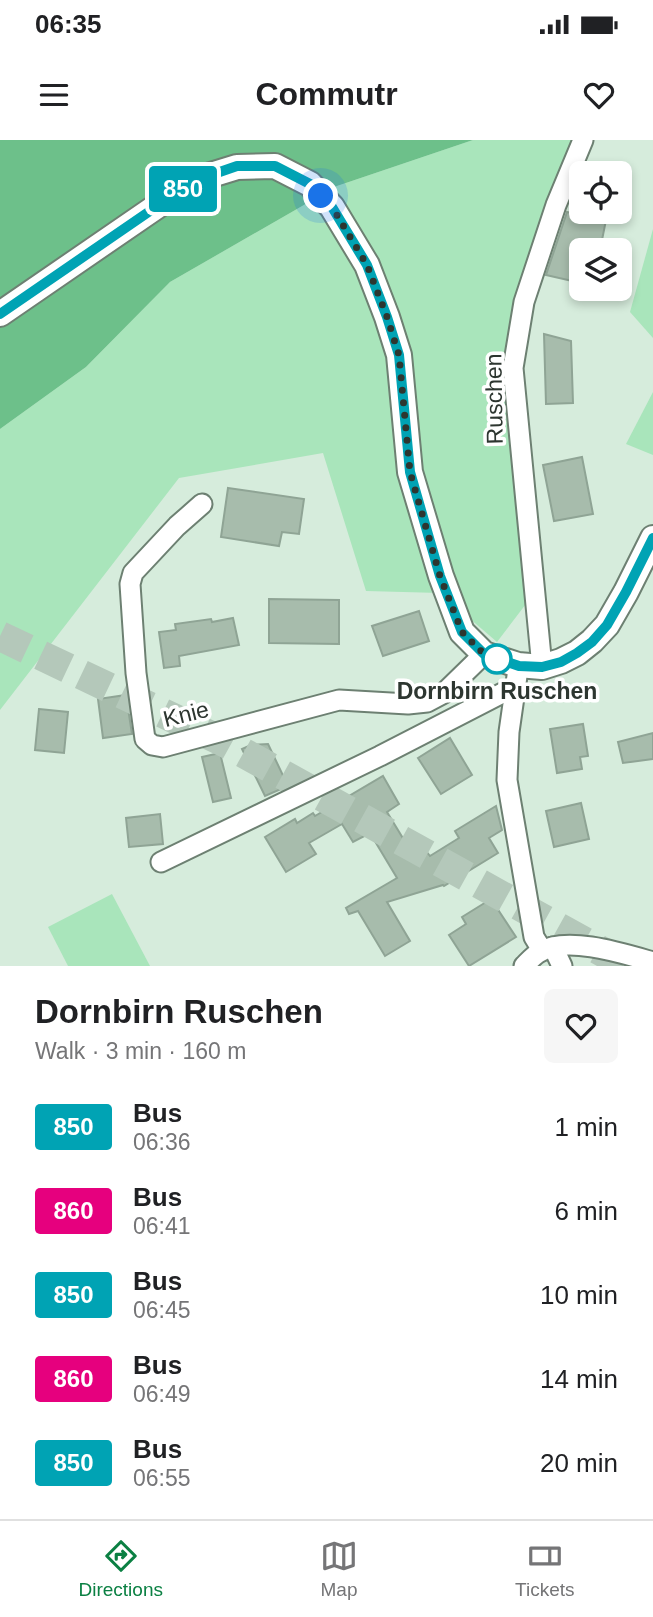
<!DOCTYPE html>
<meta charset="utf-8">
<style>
body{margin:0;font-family:Helvetica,sans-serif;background:#f6f6f6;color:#202124;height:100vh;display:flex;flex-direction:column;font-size:26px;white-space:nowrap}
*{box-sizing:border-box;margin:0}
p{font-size:23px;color:#757577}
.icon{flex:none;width:38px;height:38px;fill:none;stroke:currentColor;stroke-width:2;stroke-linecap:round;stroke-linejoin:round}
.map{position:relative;height:826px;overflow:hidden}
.details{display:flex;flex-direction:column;background:#fff;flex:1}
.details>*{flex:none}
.badge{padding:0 14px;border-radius:5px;font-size:24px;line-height:46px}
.tools{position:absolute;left:569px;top:21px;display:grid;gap:14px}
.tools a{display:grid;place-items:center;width:63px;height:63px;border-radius:10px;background:#fff;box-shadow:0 4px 10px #0003;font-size:35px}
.you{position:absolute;width:35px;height:35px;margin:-18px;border:5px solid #fff;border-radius:50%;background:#1a73e8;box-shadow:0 0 0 10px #1a73e833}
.map>.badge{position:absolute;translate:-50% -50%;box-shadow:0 0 0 4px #fff}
.round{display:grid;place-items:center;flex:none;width:74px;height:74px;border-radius:10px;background:#f6f6f6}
.overview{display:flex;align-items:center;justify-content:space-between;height:119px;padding:0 35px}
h1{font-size:33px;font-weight:700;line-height:52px}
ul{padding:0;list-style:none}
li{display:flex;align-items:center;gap:21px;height:84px;padding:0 35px}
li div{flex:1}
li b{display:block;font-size:26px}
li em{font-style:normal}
li .badge{min-width:77px;font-weight:700;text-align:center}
.status{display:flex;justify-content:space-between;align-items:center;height:49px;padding:0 35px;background:#fff;direction:ltr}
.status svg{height:19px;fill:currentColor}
header{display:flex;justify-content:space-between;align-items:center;height:91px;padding:0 35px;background:#fff;font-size:32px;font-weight:700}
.dock{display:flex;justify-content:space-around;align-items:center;height:98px;border-top:2px solid #e0e0e0;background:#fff;font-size:19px;color:#757577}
.dock a{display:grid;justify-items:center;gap:4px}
.dock .current{color:#0b8043}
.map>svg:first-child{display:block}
</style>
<div class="status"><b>06:35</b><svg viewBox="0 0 49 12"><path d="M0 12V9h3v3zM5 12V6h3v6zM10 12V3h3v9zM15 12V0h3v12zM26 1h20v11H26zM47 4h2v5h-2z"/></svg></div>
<header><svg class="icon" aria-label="menu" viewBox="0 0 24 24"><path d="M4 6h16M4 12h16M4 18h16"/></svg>Commutr<svg class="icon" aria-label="heart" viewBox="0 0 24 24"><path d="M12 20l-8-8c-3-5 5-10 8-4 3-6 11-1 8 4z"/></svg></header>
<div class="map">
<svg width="653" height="826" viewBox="0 0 653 826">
<rect width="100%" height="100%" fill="#d6ecdc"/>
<g fill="#a9e5bb">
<polygon points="473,0 575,0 517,159 529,460 497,502 440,453 366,451 323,313 179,338 0,570 0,289 86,227 170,142 337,46"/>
<polygon points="653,89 653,198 630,172"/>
<polygon points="653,252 653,315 626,304"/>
<polygon points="112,754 150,826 68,826 48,787"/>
</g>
<polygon fill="#6dc08a" points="0,0 473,0 337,46 170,142 86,227 0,289"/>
<g fill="#a7bcac" stroke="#8fa495" stroke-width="2">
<polygon points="567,72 606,80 600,110 581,110 581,143 546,135"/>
<polygon points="544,194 571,201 573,263 546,264"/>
<polygon points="582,317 593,374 554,381 543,325"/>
<polygon points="228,348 304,359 299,394 282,392 279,406 221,397"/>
<polygon points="269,459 339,460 339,504 269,503"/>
<polygon points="419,471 429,501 383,516 372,486"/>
<polygon points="233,478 239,505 179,516 180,526 164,528 159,492 176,490 175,484 211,479 212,482"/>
<polygon points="126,555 132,594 103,598 98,559"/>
<polygon points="39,569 68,572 64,613 35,610"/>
<polygon points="583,584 588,616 580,617 582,629 557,633 550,589"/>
<polygon points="653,593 653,619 623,623 618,602"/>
<polygon points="450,598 472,635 441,654 418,618"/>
<polygon points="268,604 288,646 265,656 242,609 251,605"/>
<polygon points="220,613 231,658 213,662 202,617"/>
<polygon points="383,636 399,664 387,672 415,718 426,711 430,716 459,698 455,691 496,666 502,690 489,698 498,713 444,746 443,745 387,762 410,801 385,816 358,771 349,774 346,768 397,738 370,693 353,702 342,684 309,703 316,714 286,732 265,697 295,679 297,683 313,673 315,676"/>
<polygon points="581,663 589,699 554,707 546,671"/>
<polygon points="160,674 163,704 129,707 126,678"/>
<polygon points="491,759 516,797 469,826 449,795 466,784 462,777"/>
</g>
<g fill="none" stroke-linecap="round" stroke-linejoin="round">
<polyline stroke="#b4c8ba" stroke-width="30" stroke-dasharray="30 15" stroke-linecap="butt" points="0,496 224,602 628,826"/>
<defs>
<g id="minor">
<polyline points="202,364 177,386 133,433 130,444 136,533 145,599 152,605 163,607 339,560 408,564 427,562 444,553 484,514"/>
<polyline points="542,527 513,228 524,162 556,65 583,0"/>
<polyline points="517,536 509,592 507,640 534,797 542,810"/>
<polyline points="161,722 380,616 516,546"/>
<polyline points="553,807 562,826"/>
<path d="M524,826C529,821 534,815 540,812C566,795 625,814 653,822"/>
</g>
<polyline id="tertiary" points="0,174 182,49 211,35 237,27 275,26 310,44 332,67 367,125 387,177 399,215 410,332 441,436 462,492 484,514 518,525 542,527 561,521 577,513 592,501 607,485 626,452 653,398"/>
</defs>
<use href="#minor" stroke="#6d8072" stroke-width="23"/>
<use href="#tertiary" stroke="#6d8072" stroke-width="28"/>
<use href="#minor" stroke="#fff" stroke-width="19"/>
<use href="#tertiary" stroke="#fff" stroke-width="24"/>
</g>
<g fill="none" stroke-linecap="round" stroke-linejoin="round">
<defs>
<polyline id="line" points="0,174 182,49 211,35 237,26 275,26 310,44 332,67 367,125 387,177 399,215 410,332 440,436 462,492 484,514 519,526 542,527 561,522 577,513 592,502 607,485 626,452 653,398"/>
</defs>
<use href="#line" stroke="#fff" stroke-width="16"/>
<use href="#line" stroke="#00a3b4" stroke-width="10"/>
<polyline stroke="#2d3630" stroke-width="7" stroke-dasharray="0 12.6" points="321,56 332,67 367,125 387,177 399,215 410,332 440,436 462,492 484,514 504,522 497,519"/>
</g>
<circle fill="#fff" stroke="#00a3b4" stroke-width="3.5" cx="497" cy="519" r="14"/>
<g text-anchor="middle" stroke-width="7" stroke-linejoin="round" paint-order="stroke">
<g font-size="23" fill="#2d3630" stroke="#fff">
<text transform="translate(494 259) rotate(-91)" y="8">Ruschen</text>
<text transform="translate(186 574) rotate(-14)" y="8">Knie</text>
</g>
<g font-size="23" font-weight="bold" fill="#2d3630" stroke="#fff">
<text x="497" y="559">Dornbirn Ruschen</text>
</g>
</g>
</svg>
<div class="tools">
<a><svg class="icon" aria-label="locate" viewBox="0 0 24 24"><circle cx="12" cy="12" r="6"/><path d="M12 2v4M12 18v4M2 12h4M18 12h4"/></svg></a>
<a><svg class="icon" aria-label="layers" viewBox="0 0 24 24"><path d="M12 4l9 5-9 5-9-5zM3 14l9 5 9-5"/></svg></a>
</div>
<div class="you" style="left:321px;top:56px"></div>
<b class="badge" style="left:183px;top:49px;background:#00a3b4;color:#fff">850</b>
</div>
<section class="details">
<div class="overview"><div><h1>Dornbirn Ruschen</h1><p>Walk · 3 min · 160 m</p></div><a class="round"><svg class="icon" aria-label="heart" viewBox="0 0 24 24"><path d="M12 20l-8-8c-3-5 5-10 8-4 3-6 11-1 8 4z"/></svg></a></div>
<ul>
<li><span class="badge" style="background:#00a3b4;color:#fff">850</span><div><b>Bus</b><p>06:36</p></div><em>1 min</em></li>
<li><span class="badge" style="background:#e6007e;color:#fff">860</span><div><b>Bus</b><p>06:41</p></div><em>6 min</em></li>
<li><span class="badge" style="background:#00a3b4;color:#fff">850</span><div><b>Bus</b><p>06:45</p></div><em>10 min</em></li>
<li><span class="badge" style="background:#e6007e;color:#fff">860</span><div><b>Bus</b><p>06:49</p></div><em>14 min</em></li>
<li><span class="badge" style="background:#00a3b4;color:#fff">850</span><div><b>Bus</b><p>06:55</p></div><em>20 min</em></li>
</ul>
</section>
<nav class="dock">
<a class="current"><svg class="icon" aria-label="directions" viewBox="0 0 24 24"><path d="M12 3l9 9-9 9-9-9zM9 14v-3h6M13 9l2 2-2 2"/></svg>Directions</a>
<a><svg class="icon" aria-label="map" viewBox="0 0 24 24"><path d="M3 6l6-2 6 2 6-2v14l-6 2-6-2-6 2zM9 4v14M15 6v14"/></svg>Map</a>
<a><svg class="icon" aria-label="tickets" viewBox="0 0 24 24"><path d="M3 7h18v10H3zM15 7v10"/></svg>Tickets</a>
</nav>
